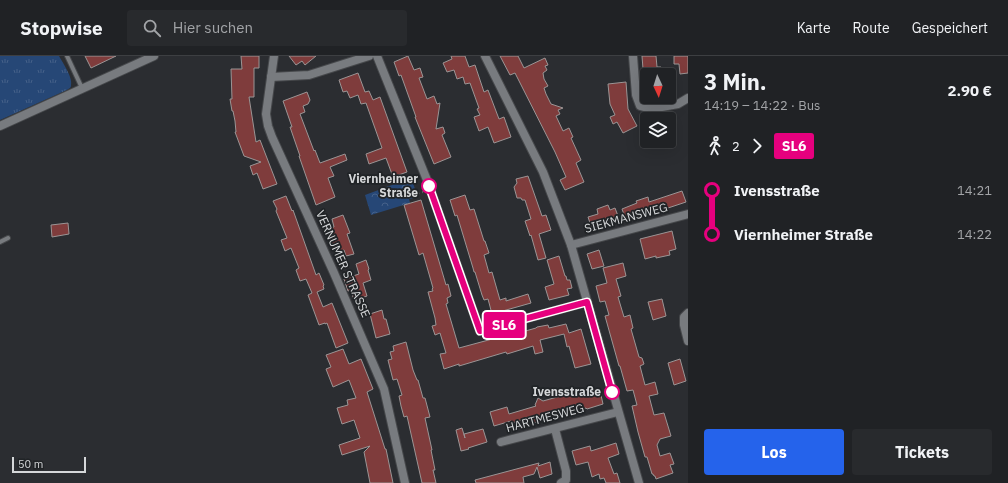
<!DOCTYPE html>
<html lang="de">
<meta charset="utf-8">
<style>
body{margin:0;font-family:"IBM Plex Sans",sans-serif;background:#282a2d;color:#f1f3f6;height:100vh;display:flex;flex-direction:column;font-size:15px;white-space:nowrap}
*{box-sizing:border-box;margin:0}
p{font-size:13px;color:#a2a4a7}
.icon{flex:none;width:22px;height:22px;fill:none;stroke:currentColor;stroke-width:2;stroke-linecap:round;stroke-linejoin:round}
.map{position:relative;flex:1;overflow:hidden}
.details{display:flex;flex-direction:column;background:#202225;width:320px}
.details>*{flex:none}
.badge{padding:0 8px;border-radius:3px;font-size:14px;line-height:26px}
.needle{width:26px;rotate:176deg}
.fabs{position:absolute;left:640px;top:12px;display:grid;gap:8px}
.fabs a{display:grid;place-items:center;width:36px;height:36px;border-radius:4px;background:#202225;box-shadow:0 4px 16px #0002,0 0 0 1px #3d3f42;font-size:20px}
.scale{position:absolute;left:12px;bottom:10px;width:74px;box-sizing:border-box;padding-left:4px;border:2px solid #d5d7d9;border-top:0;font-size:11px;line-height:14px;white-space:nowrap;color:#d5d7d9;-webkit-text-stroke:3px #212427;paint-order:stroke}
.map>.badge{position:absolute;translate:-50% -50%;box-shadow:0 0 0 2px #fff}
.legs{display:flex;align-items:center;gap:6px;height:44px;padding:0 16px;font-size:13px}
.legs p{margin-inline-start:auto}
.head{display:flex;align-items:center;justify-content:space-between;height:68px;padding:0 16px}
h1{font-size:22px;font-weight:700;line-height:30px}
.cta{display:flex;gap:8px;margin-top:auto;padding:8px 16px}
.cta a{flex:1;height:46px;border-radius:4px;background:#2563eb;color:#fff;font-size:16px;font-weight:700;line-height:46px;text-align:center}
.cta a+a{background:#282a2d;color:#f1f3f6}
ul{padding:0 16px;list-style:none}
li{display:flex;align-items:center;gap:14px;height:44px;font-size:15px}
li i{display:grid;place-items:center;width:6px;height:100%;margin:0 5px;background:currentColor}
li i::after{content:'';width:10px;height:10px;margin:-5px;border:3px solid;border-radius:50%;background:#202225}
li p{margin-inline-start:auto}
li:first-child i{background:linear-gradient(#0000 50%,currentColor 0)}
li:last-child i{background:linear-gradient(currentColor 50%,#0000 0)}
header{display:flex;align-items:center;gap:24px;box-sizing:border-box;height:56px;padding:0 20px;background:#202225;border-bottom:1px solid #3d3f42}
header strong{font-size:19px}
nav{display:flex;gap:22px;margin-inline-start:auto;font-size:14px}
.search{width:280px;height:36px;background:#282a2d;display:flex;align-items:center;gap:10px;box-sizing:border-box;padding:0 14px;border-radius:4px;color:#a2a4a7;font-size:15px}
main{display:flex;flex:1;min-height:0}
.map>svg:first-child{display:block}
</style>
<header>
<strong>Stopwise</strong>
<div class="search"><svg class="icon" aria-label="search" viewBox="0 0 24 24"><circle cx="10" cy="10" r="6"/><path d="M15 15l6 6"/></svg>Hier suchen</div>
<nav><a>Karte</a><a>Route</a><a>Gespeichert</a></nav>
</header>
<main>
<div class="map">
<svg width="688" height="427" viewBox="0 0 688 427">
<defs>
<pattern id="grass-tufts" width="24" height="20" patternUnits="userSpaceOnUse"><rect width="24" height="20" fill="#264776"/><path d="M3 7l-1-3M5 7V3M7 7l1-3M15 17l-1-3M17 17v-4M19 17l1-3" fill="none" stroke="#456189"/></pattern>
<pattern id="forest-crowns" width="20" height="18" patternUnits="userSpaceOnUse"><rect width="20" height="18" fill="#264776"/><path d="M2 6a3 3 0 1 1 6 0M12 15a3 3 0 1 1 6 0" fill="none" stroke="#456189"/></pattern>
</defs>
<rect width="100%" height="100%" fill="#2b2d31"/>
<path fill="url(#grass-tufts)" d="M0,0H59C63,7 73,22 71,29C71,32 70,32 67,34L0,64Z"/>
<polygon fill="url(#forest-crowns)" points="411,122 418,141 409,143 410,147 371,159 365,139"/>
<g fill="#7f3c3c" stroke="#9b9595">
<polygon points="85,0 116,0 91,12"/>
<polygon points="241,0 259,0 259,12 254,12 254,41 249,41 256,86 260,84 277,128 263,133 257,117 253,119 250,110 261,106 244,100 235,76 236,76 235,65 233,55 232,55 230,43 232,43 231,13 242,13"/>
<polygon points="289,0 316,0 305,9 302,5 296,9"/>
<polygon points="408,0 414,14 420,12 423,21 419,22 427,43 434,40 437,48 440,47 436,73 443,71 445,77 442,79 451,101 434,108 415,61 416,61 401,19 399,20 394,6"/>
<polygon points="451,0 465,0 469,11 475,9 484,36 488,34 499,63 504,61 511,81 494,87 488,71 479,75 474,61 480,59 477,53 479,52 470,27 465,28 463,21 457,23 454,14 447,16 443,7 452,3"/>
<polygon points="500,0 518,0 524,12 545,2 548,9 545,10 547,14 543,17 544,23 548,30 544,32 546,38 551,48 563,52 558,54 560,58 556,60 563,75 569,72 573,81 571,82 581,104 576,107 584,126 565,134 560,124 566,121 555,96 515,17 510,19"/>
<polygon points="642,0 656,0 657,11 661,11 662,19 645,19 644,12 643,13"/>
<polygon points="674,0 688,0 688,17 680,18 679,8 674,8"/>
<polygon points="358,17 365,36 369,35 373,44 380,41 407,116 393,121 386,102 369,108 366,98 382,92 366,47 361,48 358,39 350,42 347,35 343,36 339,24"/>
<polygon points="626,26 628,53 637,70 623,77 617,66 613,68 610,61 615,59 610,48 608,28"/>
<polygon points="307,36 310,44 308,48 303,50 305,56 300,58 314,95 315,94 320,107 345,98 347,104 330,111 334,120 328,122 335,141 316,149 299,100 300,100 290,71 292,71 283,45"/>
<polygon points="528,120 542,160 546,159 551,174 539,178 546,202 538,204 531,179 530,180 525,165 531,163 525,144 522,144 521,142 517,142 514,131 517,127 516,123"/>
<polygon points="682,135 686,146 659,155 657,151 641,157 641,159 626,164 622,153 637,147 636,145 648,141 649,146"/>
<polygon points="465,139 470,154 474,153 484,185 485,185 489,197 484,199 489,217 492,216 500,244 506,242 506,245 528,238 531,247 492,258 488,243 484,244 482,239 475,216 474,216 473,212 457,159 455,160 450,144"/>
<polygon points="286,140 292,155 293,154 316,219 319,217 324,229 323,230 324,233 317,236 323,251 332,247 348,287 336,292 327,267 325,268 325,267 319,269 308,239 312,237 306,223 300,225 296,214 299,212 291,192 285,195 281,184 287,182 276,155 277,153 273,145"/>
<polygon points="421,144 446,229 448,228 451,240 447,242 448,247 446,248 459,292 522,275 522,276 536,272 537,271 548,269 549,272 566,268 569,277 581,273 591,308 575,312 569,290 567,291 564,278 540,284 543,296 535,298 533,290 507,298 506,296 459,310 459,308 444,313 440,298 446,297 440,277 435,279 432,270 436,269 435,262 428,236 433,235 432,233 433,232 423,197 419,199 404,149"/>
<polygon points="608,149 610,154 615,152 618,160 607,164 608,167 592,173 588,161 598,158 597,153"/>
<polygon points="343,159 350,177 347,178 354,198 346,200 344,194 335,197 327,173 334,171 332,163"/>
<polygon points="68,167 69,178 52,181 51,169"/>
<polygon points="672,175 676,193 669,195 670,199 656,202 656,200 645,203 640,183"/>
<polygon points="599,194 604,210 592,213 587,198"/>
<polygon points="559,200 565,220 566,220 567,224 570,224 572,232 567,233 569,239 549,244 545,231 554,228 547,204"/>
<polygon points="366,204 369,213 368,214 371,224 363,227 367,240 354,245 351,234 348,235 344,223 359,218 356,208"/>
<polygon points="623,207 626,220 616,223 621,240 618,241 624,261 630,259 633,272 631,273 639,301 642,302 644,308 640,310 645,329 655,326 658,338 649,340 654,359 664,357 671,380 660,383 657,389 660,400 670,397 674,408 670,409 673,417 656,423 655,420 654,420 653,418 652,418 647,401 645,401 638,376 632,350 637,349 633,334 627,335 620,310 619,310 605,260 609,259 605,245 600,246 596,230 607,227 603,212"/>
<polygon points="662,243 666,260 653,264 648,246"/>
<polygon points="382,254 384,263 386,263 390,278 376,282 370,258"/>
<polygon points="406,286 413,314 417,324 418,324 423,342 425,342 430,361 425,362 432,394 431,394 435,414 433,414 436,427 422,427 407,360 404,361 401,350 399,340 402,339 397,323 393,324 388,304 392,303 390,296 394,295 393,290"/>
<polygon points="343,293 349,308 361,303 373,333 367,336 385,393 386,393 393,427 370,427 364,396 370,390 342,399 339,389 360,382 354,364 342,368 337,352 348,349 347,344 356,342 349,324 333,331 326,313 331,311 326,299"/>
<polygon points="680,303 686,325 674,329 668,307"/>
<polygon points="582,334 583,340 600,335 603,348 587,353 586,352 533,367 531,361 512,367 511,365 494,370 490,356 507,351 509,358 536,350 535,349 538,342 543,345"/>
<polygon points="462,372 465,382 464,378 483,373 487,386 468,392 469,393 461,395 456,374"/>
<polygon points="616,387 619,398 608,402 614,418 617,417 620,427 606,427 604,422 600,423 599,418 592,421 588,406 576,409 572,395 590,390 591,395"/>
<polygon points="550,406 552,418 540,422 537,411 534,418 523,421 524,427 476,427 475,424 539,407 538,410"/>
</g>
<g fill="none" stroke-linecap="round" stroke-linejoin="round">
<defs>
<g id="lane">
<polyline points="67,0 82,32"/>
<polyline points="0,186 8,182"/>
</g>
<g id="street">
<polyline points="274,0 266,58 268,70 272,81 334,217 384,333 405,427"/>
<polyline points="377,0 427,124 480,275 587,246"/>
<polyline points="485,0 543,116 571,189 639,427"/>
<polyline points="633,0 636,39 640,50 651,53 678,48 688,42"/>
<polyline points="271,21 309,19 369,0"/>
<polyline points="0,70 154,0"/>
<polyline points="571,189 688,158"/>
<polyline points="688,257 684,261 684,269 688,285"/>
<polyline points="555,373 566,415 566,424 561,427"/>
<polyline points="501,386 618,356"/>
</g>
</defs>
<use href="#lane" stroke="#46484b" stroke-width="6"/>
<use href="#street" stroke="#46484b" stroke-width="10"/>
<polyline stroke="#6e7074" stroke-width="2" stroke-dasharray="1 3" stroke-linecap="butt" points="407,141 423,136"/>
<use href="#lane" stroke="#787b7f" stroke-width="4"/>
<use href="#street" stroke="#787b7f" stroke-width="8"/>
</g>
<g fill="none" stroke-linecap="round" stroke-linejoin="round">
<defs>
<polyline id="line-1" points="429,130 480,275 587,246 612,336"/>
</defs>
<use href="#line-1" stroke="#fff" stroke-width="9"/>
<use href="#line-1" stroke="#e6007e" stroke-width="6"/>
</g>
<g fill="#fff" stroke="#e6007e" stroke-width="2">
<circle cx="429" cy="130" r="7"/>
<circle cx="612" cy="336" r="7"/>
</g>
<g text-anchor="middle" stroke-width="3.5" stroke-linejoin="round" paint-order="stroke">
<g font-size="12" font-weight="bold" fill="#d5d7d9" stroke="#212427" text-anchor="end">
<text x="418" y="127">Viernheimer<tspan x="418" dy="14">Straße</tspan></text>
<text x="601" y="340">Ivensstraße</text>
</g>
<g font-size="12" fill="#d5d7d9" stroke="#212427">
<text transform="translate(626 162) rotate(-15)" y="4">SIEKMANSWEG</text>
<text transform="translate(343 208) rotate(66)" y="4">VERNUMER STRASSE</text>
<text transform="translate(545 362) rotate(-15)" y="4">HARTMESWEG</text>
</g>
</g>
</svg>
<div class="fabs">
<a><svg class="needle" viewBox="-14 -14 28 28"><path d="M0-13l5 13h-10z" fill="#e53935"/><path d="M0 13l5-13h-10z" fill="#a2a4a7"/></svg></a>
<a><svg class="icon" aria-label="layers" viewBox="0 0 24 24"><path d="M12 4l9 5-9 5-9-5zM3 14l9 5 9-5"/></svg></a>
</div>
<div class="scale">50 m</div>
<b class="badge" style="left:504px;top:269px;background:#e6007e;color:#fff">SL6</b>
</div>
<section class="details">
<div class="head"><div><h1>3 Min.</h1><p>14:19 – 14:22 · Bus</p></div><b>2.90 €</b></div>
<div class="legs"><svg class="icon" aria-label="walk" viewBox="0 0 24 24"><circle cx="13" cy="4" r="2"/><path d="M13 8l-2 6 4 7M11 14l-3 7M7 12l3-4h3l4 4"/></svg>2<svg class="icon" aria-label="forward" viewBox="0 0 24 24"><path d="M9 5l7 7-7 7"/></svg><b class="badge" style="background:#e6007e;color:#fff">SL6</b></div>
<ul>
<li><i style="color:#e6007e"></i><b>Ivensstraße</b><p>14:21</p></li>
<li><i style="color:#e6007e"></i><b>Viernheimer Straße</b><p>14:22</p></li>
</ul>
<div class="cta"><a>Los</a><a>Tickets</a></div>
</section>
</main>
